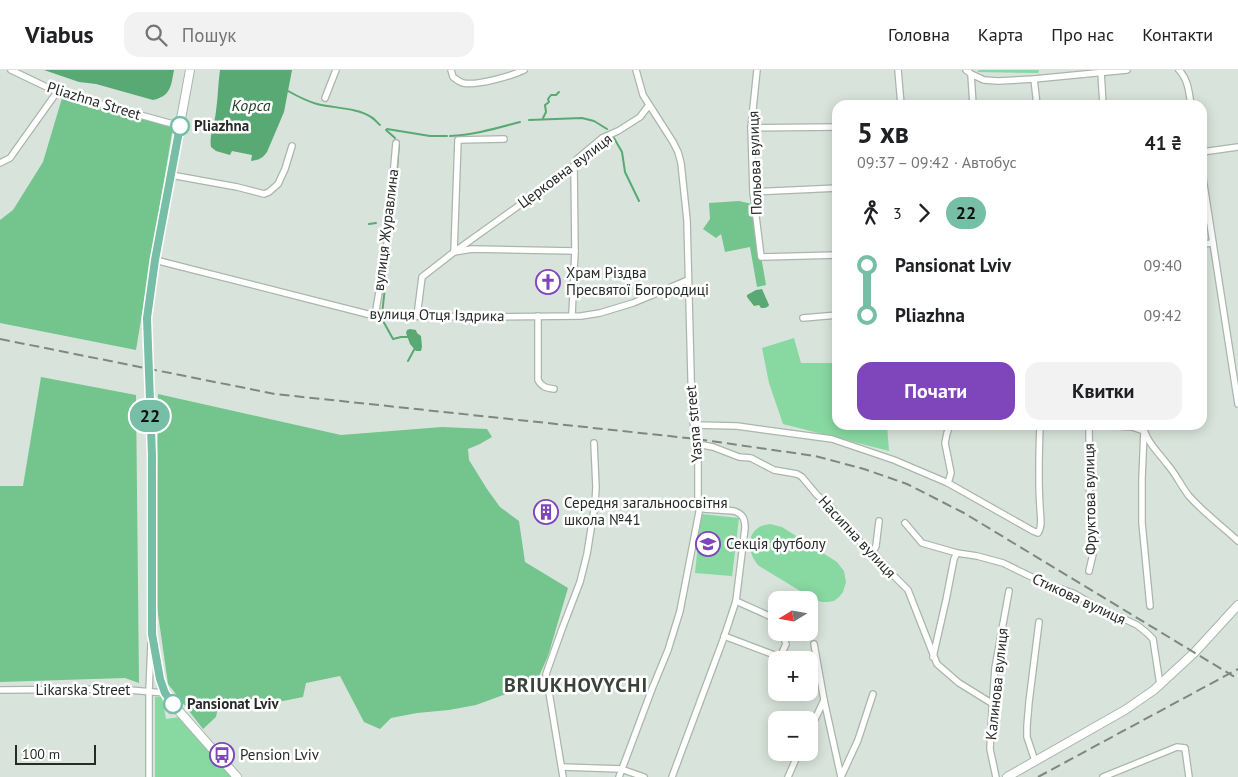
<!DOCTYPE html>
<html lang="uk">
<meta charset="utf-8">
<style>
body{margin:0;font-family:"PT Sans",sans-serif;background:#f2f2f2;color:#202124;height:100vh;display:flex;flex-direction:column;font-size:19px;white-space:nowrap}
*{box-sizing:border-box;margin:0}
p{font-size:16px;color:#757577}
.icon{flex:none;width:28px;height:28px;fill:none;stroke:currentColor;stroke-width:2;stroke-linecap:round;stroke-linejoin:round}
.map{position:relative;flex:1;overflow:hidden}
.panel{position:absolute;left:832px;top:30px;width:375px;height:330px;display:flex;flex-direction:column;background:#fff;border-radius:15px;box-shadow:0 2px 12px #0003}
.panel>*{flex:none}
.badge{padding:0 10px;border-radius:16px;font-size:18px;line-height:32px}
.needle{width:32px;rotate:259deg}
.tools{position:absolute;left:768px;top:521px;display:grid;gap:10px}
.tools a{display:grid;place-items:center;width:50px;height:50px;border-radius:10px;background:#fff;box-shadow:0 2px 12px #0003;font-size:25px}
.scale{position:absolute;left:15px;bottom:12px;width:81px;box-sizing:border-box;padding-left:5px;border:2px solid #272b28;border-top:0;font-size:14px;line-height:18px;white-space:nowrap;color:#272b28;-webkit-text-stroke:4px #fff;paint-order:stroke}
.map>.badge{position:absolute;translate:-50% -50%;box-shadow:0 0 0 2px #fff}
.legs{display:flex;align-items:center;gap:8px;height:55px;padding:0 25px;font-size:16px}
.legs p{margin-inline-start:auto}
.overview{display:flex;align-items:center;justify-content:space-between;height:85px;padding:0 25px}
h1{font-size:28px;font-weight:700;line-height:38px}
.button{display:flex;gap:10px;margin-top:auto;padding:10px 25px}
.button a{flex:1;height:58px;border-radius:15px;background:#7f45bb;color:#fff;font-size:20px;font-weight:700;line-height:58px;text-align:center}
.button a+a{background:#f2f2f2;color:#202124}
ul{padding:0 25px;list-style:none}
li{display:flex;align-items:center;gap:18px;height:50px;font-size:19px}
li i{display:grid;place-items:center;width:8px;height:100%;margin:0 6px;background:currentColor}
li i::after{content:'';width:12px;height:12px;margin:-6px;border:4px solid;border-radius:50%;background:#fff}
li p{margin-inline-start:auto}
li:first-child i{background:linear-gradient(#0000 50%,currentColor 0)}
li:last-child i{background:linear-gradient(currentColor 50%,#0000 0)}
header{display:flex;align-items:center;gap:30px;box-sizing:border-box;height:70px;padding:0 25px;background:#fff;border-bottom:1px solid #e0e0e0}
header strong{font-size:24px}
nav{display:flex;gap:28px;margin-inline-start:auto;font-size:18px}
.search{width:350px;height:45px;background:#f2f2f2;display:flex;align-items:center;gap:12px;box-sizing:border-box;padding:0 18px;border-radius:15px;color:#757577;font-size:19px}
.map>svg:first-child{display:block}
</style>
<header>
<strong>Viabus</strong>
<div class="search"><svg class="icon" aria-label="search" viewBox="0 0 24 24"><circle cx="10" cy="10" r="6"/><path d="M15 15l6 6"/></svg>Пошук</div>
<nav><a>Головна</a><a>Карта</a><a>Про нас</a><a>Контакти</a></nav>
</header>
<div class="map">
<svg width="1238" height="707" viewBox="0 0 1238 707">
<rect width="100%" height="100%" fill="#d8e4db"/>
<g fill="#88d8a1">
<polygon points="979,0 1039,0 1038,3 977,2"/>
<polygon points="794,268 801,293 837,293 838,355 887,355 889,381 783,354 769,313 762,278"/>
<polygon points="701,444 739,448 732,507 731,506 695,503"/>
<path d="M770,454L782,457L837,492L844,501L846,512L843,522L839,527L834,531L828,532H822L815,530L759,496C749,486 745,467 758,458C761,455 766,455 770,454Z"/>
<polygon points="155,627 162,627 166,649 180,647 233,707 155,707"/>
</g>
<g fill="#73c48d">
<polygon points="62,28 173,57 136,280 0,253 0,150 13,140 43,92"/>
<polygon points="739,131 752,134 766,215 757,217 750,177 725,182 721,164 716,168 703,159 710,149 709,133"/>
<polygon points="41,307 136,325 139,613 125,608 0,612 0,416 23,416"/>
<polygon points="158,324 341,365 442,357 487,359 492,367 480,374 468,379 469,390 487,419 500,437 519,451 525,492 568,518 548,586 536,613 476,635 449,640 417,643 391,648 380,659 364,652 340,606 306,613 303,627 278,632 244,629 233,632 220,628 216,647 203,659 168,614 156,530"/>
</g>
<g fill="#58a973">
<path d="M44,0H174C171,16 171,26 153,30L96,14L79,12Z"/>
<path d="M220,0H292L284,42L267,82C263,88 259,90 251,91L252,85L232,81L230,85L216,81L211,77C209,65 215,53 216,41C218,27 218,14 220,0Z"/>
<path d="M762,219L769,235C768,238 764,238 761,238L759,235L754,236L747,227V225L756,220Z"/>
<polygon points="410,259 416,260 417,263 421,266 422,277 421,281 416,281 410,274 406,263 407,260"/>
</g>
<g fill="none" stroke-linecap="round" stroke-linejoin="round">
<g stroke="#58a973" stroke-width="2">
<path d="M288,21C297,26 306,31 317,34C333,38 358,38 371,47C375,49 377,53 380,55"/>
<polyline points="543,48 546,42 545,35 549,32 548,29 551,25 556,25 559,22"/>
<polyline points="529,50 582,48 594,51 607,59"/>
<polyline points="387,59 430,66 447,66"/>
<polyline points="386,60 395,68"/>
<path d="M450,66C474,65 497,58 520,52"/>
<polyline points="614,68 622,82 625,102 639,131"/>
<polyline points="369,154 376,153"/>
<polyline points="382,244 394,138 399,74 398,71"/>
<polyline points="382,249 393,269 401,267 408,267"/>
<polyline points="408,291 415,278"/>
</g>
<defs>
<g id="minor">
<polyline points="11,0 57,22 180,56"/>
<path d="M451,0L453,7C456,9 459,12 463,13C477,16 511,6 524,0"/>
<polyline points="757,0 751,58 753,122 761,187 838,185"/>
<polyline points="898,0 901,35"/>
<polyline points="966,0 971,4 984,10 998,11 1034,9 1127,0"/>
<path d="M1179,0C1188,9 1189,22 1191,35"/>
<polyline points="1101,2 1103,35"/>
<polyline points="971,4 973,35"/>
<polyline points="1034,9 1037,35"/>
<polyline points="325,28 336,0"/>
<polyline points="751,58 838,57"/>
<polyline points="1202,82 1238,77"/>
<polyline points="0,93 10,88 57,22"/>
<polyline points="1202,102 1238,334"/>
<polyline points="171,105 237,117 264,124 269,122 278,114 285,99 292,76"/>
<polyline points="753,122 838,118"/>
<polyline points="1202,174 1213,173"/>
<polyline points="454,182 574,96 577,89 602,68 618,61 640,47 649,35"/>
<polyline points="454,182 458,70 504,69"/>
<polyline points="155,190 375,246 496,247 581,246 600,243 633,233 688,210"/>
<polyline points="572,245 575,181 574,96"/>
<polyline points="375,246 387,174 396,73"/>
<polyline points="417,246 422,207 454,182 472,179 575,181"/>
<path d="M538,246V310C542,317 546,318 554,319"/>
<polyline points="803,248 838,245"/>
<path d="M694,355L737,356L832,369L894,390L948,413L1033,461L1038,463C1043,456 1040,445 1040,437C1038,410 1039,382 1040,355"/>
<polyline points="1089,355 1089,356 1118,356 1132,357 1144,361 1142,408 1142,453 1150,536"/>
<path d="M1143,355C1145,370 1158,382 1167,394C1176,404 1181,416 1189,426C1204,443 1222,456 1238,471"/>
<polyline points="1089,356 1090,462 1093,484 1089,501"/>
<polyline points="697,374 713,377 739,387 751,388 774,400 797,404 802,407 817,425 832,438 839,452 869,480 873,482 891,503 908,520 937,594 959,613 993,634"/>
<polyline points="948,413 951,403 945,373 947,363 950,355"/>
<polyline points="905,453 922,473 957,483 977,486 1003,493 1044,513 1073,523 1092,534 1137,555 1147,563 1153,569 1160,615"/>
<polyline points="873,482 876,476 879,451"/>
<polyline points="736,531 776,549"/>
<polyline points="724,566 777,586 781,585 786,574 782,562"/>
<polyline points="814,574 824,630 841,707"/>
<polyline points="933,587 946,530 954,489 957,483"/>
<polyline points="0,620 117,619 165,623"/>
<polyline points="809,662 824,630"/>
<polyline points="1035,691 1027,667 1027,656 1029,632 1039,552"/>
<polyline points="562,697 621,699 644,707"/>
<polyline points="149,707 149,621 151,574"/>
<polyline points="563,707 546,604 562,559 580,512 587,484 595,434 596,417 594,373"/>
<polyline points="619,707 652,619 668,580 680,541 700,437 698,428 698,384 692,345 687,150 681,93 678,82 673,72 643,25 636,0"/>
<path d="M672,707L723,570L736,531L745,458C745,449 743,444 734,441L704,439L700,437"/>
<polyline points="788,707 799,682"/>
<polyline points="841,707 858,670 873,624"/>
<polyline points="996,707 990,679 992,641 995,598 1009,521"/>
<polyline points="1103,707 1177,677 1185,678 1189,707"/>
</g>
<g id="secondary">
<polyline points="190,0 155,190 147,248 152,385 152,564 160,609 165,623 178,640 237,707"/>
<polyline points="1007,707 1125,640 1154,620 1195,582 1238,535"/>
</g>
</defs>
<use href="#minor" stroke="#aab5ac" stroke-width="8"/>
<use href="#secondary" stroke="#aab5ac" stroke-width="10"/>
<use href="#minor" stroke="#fff" stroke-width="5.5"/>
<use href="#secondary" stroke="#fff" stroke-width="8"/>
<g stroke="#7f8781" stroke-width="2" stroke-dasharray="10 5" stroke-linecap="butt">
<polyline points="0,269 275,324 697,369 815,386 864,399 907,414 964,443 1238,609"/>
<polyline points="1038,707 1238,599"/>
</g>
</g>
<g fill="none" stroke-linecap="round" stroke-linejoin="round">
<defs>
<polyline id="line-1" points="173,634 165,623 160,609 152,564 152,386 147,248 155,190 180,56"/>
</defs>
<use href="#line-1" stroke="#fff" stroke-width="11"/>
<use href="#line-1" stroke="#77bea7" stroke-width="8"/>
</g>
<defs>
<symbol id="church-ring" viewBox="-11 -11 22 22"><circle r="9.5" fill="#fff" stroke="#7f45bb" stroke-width="1.5"/><path d="M-1.2-6h2.4v3.5h3.3v2.4h-3.3V6h-2.4V-.1h-3.3v-2.4h3.3Z" fill="#7f45bb"/></symbol>
<symbol id="building-ring" viewBox="-11 -11 22 22"><circle r="9.5" fill="#fff" stroke="#7f45bb" stroke-width="1.5"/><path d="M-4-6H4V6H1V3H-1V6H-4ZM-2.5-4.3h1.7v1.8h-1.7ZM.8-4.3h1.7v1.8H.8ZM-2.5-1h1.7V.8h-1.7ZM.8-1h1.7V.8H.8Z" fill="#7f45bb"/></symbol>
<symbol id="school-ring" viewBox="-11 -11 22 22"><circle r="9.5" fill="#fff" stroke="#7f45bb" stroke-width="1.5"/><path d="M0-5L7-2L0 1L-7-2ZM-4 1L0 2.5L4 1V4Q0 6-4 4Z" fill="#7f45bb"/></symbol>
<symbol id="bus-ring" viewBox="-11 -11 22 22"><circle r="9.5" fill="#fff" stroke="#7f45bb" stroke-width="1.5"/><path d="M-5-6H5V4H4V6H2V4H-2V6H-4V4H-5ZM-3.5-4V0h7V-4ZM-3.5 1.2v1.5H-2V1.2ZM2 1.2v1.5H3.5V1.2Z" fill="#7f45bb"/></symbol>
</defs>
<g fill-rule="evenodd">
<use href="#church-ring" x="534" y="198" width="28" height="28"/>
<use href="#building-ring" x="532" y="428" width="28" height="28"/>
<use href="#school-ring" x="694" y="460" width="28" height="28"/>
<use href="#bus-ring" x="208" y="671" width="28" height="28"/>
</g>
<g fill="#fff" stroke="#77bea7" stroke-width="2.5">
<circle cx="180" cy="56" r="9"/>
<circle cx="173" cy="634" r="9"/>
</g>
<g text-anchor="middle" stroke-width="5" stroke-linejoin="round" paint-order="stroke">
<g font-size="15" fill="#272b28" stroke="#fff">
<text transform="translate(94 31) rotate(17)" y="5">Pliazhna Street</text>
<text transform="translate(755 93) rotate(-92)" y="5">Польова вулиця</text>
<text transform="translate(565 101) rotate(-37)" y="5">Церковна вулиця</text>
<text transform="translate(386 160) rotate(-83)" y="5">вулиця Журавлина</text>
<text transform="translate(437 245) rotate(1)" y="5">вулиця Отця Іздрика</text>
<text transform="translate(694 354) rotate(-95)" y="5">Yasna street</text>
<text transform="translate(1090 429) rotate(-91)" y="5">Фруктова вулиця</text>
<text transform="translate(857 467) rotate(47)" y="5">Насипна вулиця</text>
<text transform="translate(1079 529) rotate(25)" y="5">Стикова вулиця</text>
<text transform="translate(997 614) rotate(-84)" y="5">Калинова вулиця</text>
<text x="83" y="625">Likarska Street</text>
</g>
<g font-size="15" font-weight="bold" fill="#272b28" stroke="#fff" text-anchor="start">
<text x="194" y="61">Pliazhna</text>
<text x="187" y="639">Pansionat Lviv</text>
</g>
<g font-size="15" fill="#272b28" stroke="#fff" text-anchor="start">
<text x="566" y="208">Храм Різдва<tspan x="566" dy="17">Пресвятої Богородиці</tspan></text>
<text x="564" y="438">Середня загальноосвітня<tspan x="564" dy="17">школа №41</tspan></text>
<text x="726" y="479">Секція футболу</text>
<text x="240" y="690">Pension Lviv</text>
</g>
<g font-size="16" font-style="italic" fill="#193b25" stroke="#fff">
<text x="251" y="41">Корса</text>
</g>
<g font-size="20" font-weight="bold" letter-spacing="1" fill="#39433c" stroke="#fff">
<text x="576" y="622">BRIUKHOVYCHI</text>
</g>
</g>
</svg>
<div class="tools">
<a><svg class="needle" viewBox="-14 -14 28 28"><path d="M0-13l5 13h-10z" fill="#e53935"/><path d="M0 13l5-13h-10z" fill="#757577"/></svg></a>
<a>+</a>
<a>−</a>
</div>
<div class="scale">100 m</div>
<b class="badge" style="left:150px;top:346px;background:#77bea7;color:#111">22</b>
<section class="panel">
<div class="overview"><div><h1>5 хв</h1><p>09:37 – 09:42 · Автобус</p></div><b>41 ₴</b></div>
<div class="legs"><svg class="icon" aria-label="walk" viewBox="0 0 24 24"><circle cx="13" cy="4" r="2"/><path d="M13 8l-2 6 4 7M11 14l-3 7M7 12l3-4h3l4 4"/></svg>3<svg class="icon" aria-label="forward" viewBox="0 0 24 24"><path d="M9 5l7 7-7 7"/></svg><b class="badge" style="background:#77bea7;color:#111">22</b></div>
<ul>
<li><i style="color:#77bea7"></i><b>Pansionat Lviv</b><p>09:40</p></li>
<li><i style="color:#77bea7"></i><b>Pliazhna</b><p>09:42</p></li>
</ul>
<div class="button"><a>Почати</a><a>Квитки</a></div>
</section>
</div>
